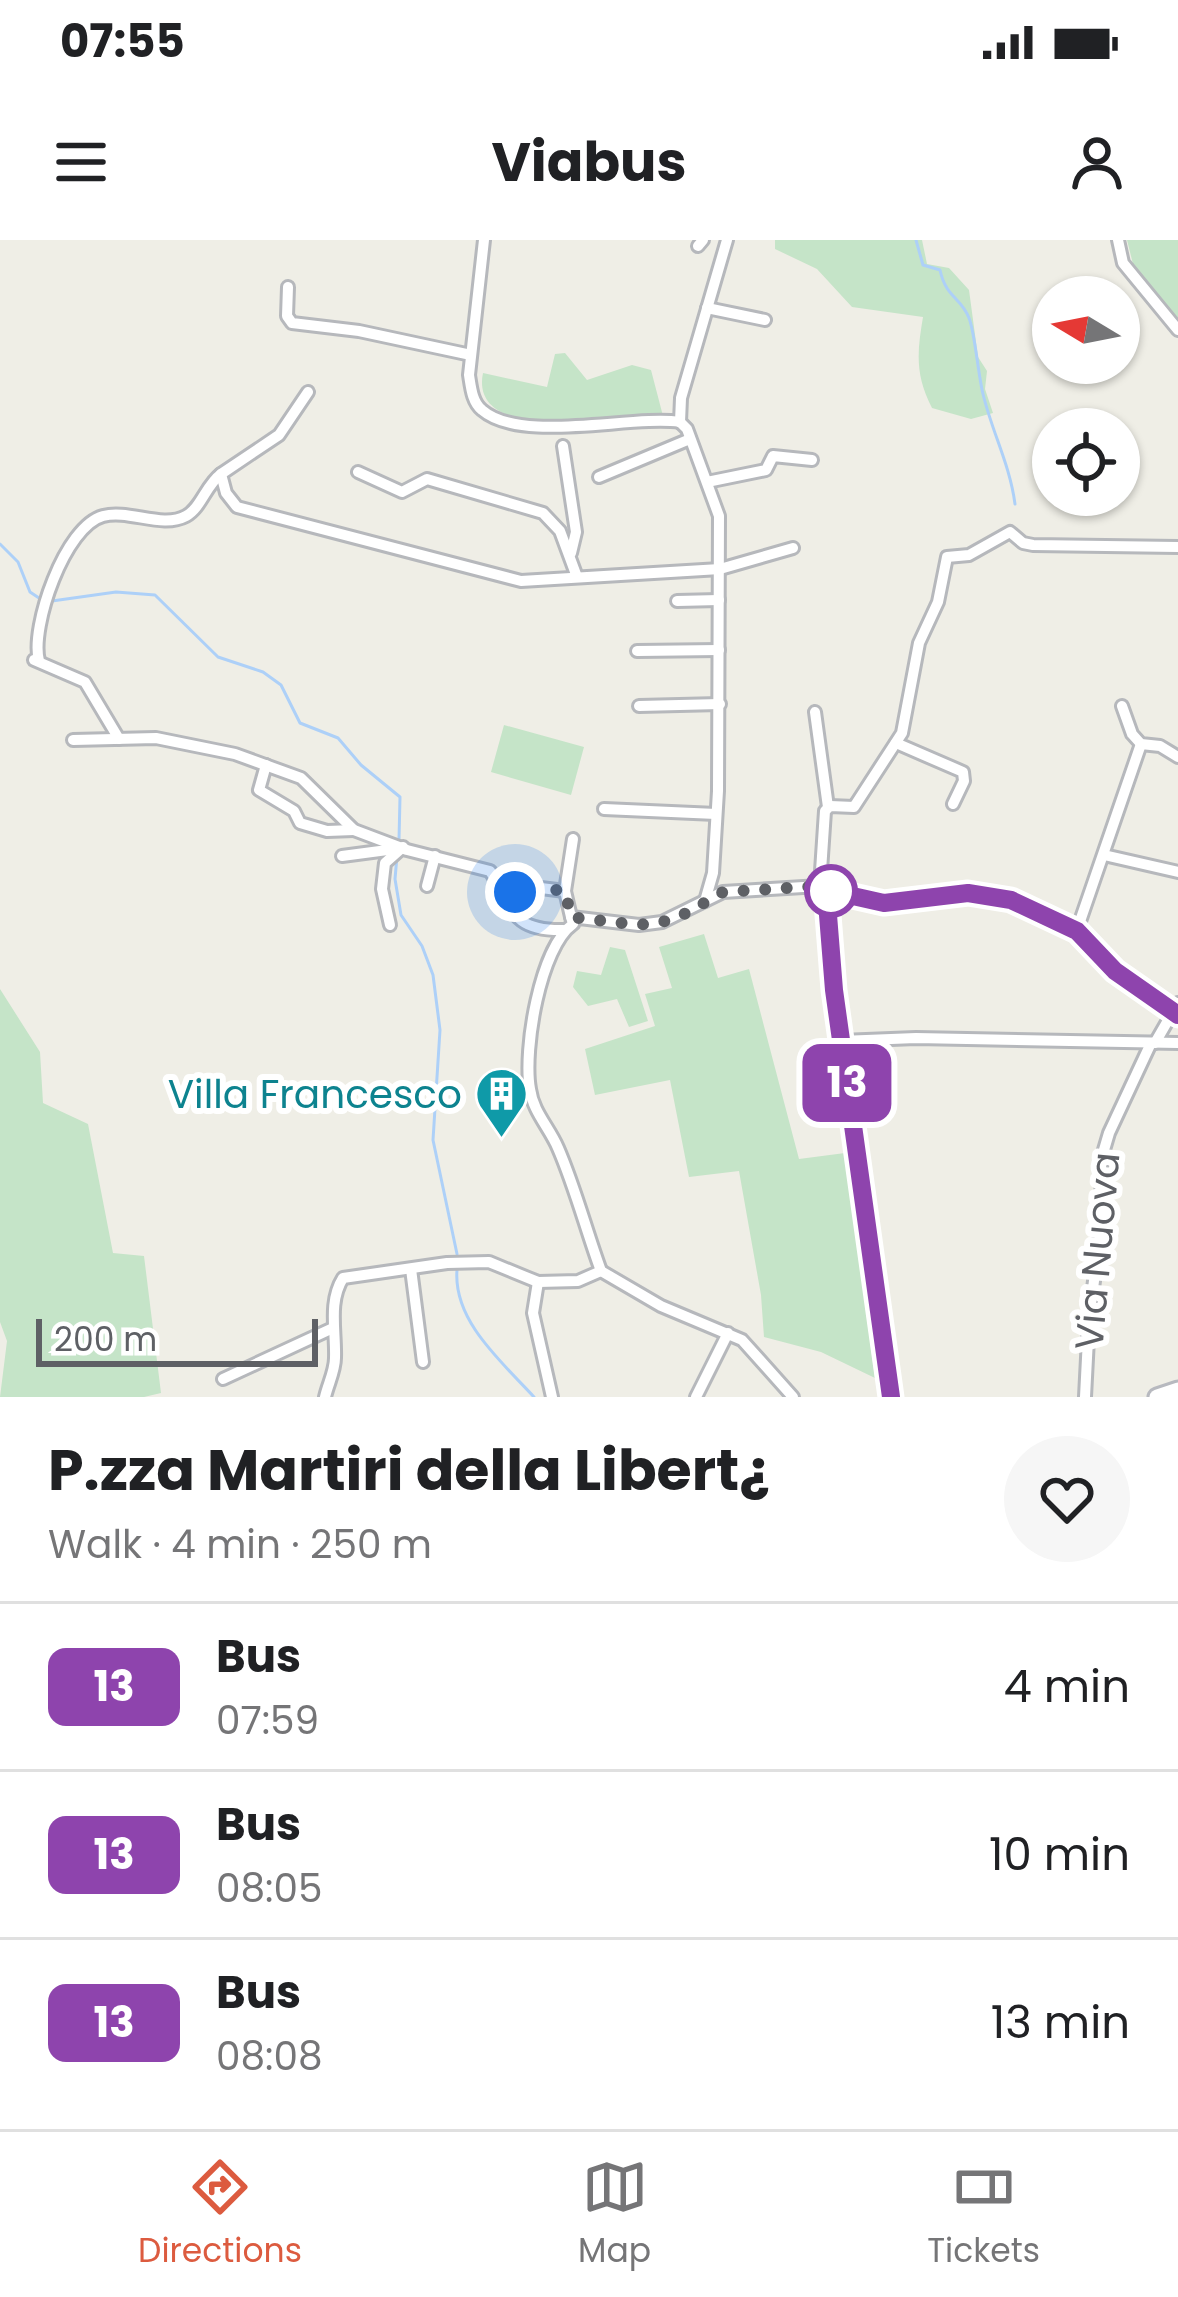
<!DOCTYPE html>
<meta charset="utf-8">
<style>
body{margin:0;font-family:Poppins,sans-serif;background:#f6f6f6;color:#202124;height:100vh;display:flex;flex-direction:column;font-size:45px;white-space:nowrap}
*{box-sizing:border-box;margin:0}
p{font-size:39px;color:#757577}
.icon{flex:none;width:66px;height:66px;fill:none;stroke:currentColor;stroke-width:2;stroke-linecap:round;stroke-linejoin:round}
.map{position:relative;height:1157px;overflow:hidden}
.panel{display:flex;flex-direction:column;background:#fff;flex:1}
.panel>*{flex:none}
.badge{padding:0 24px;border-radius:18px;font-size:42px;line-height:78px}
.needle{width:78px;rotate:280deg}
.buttons{position:absolute;left:1032px;top:36px;display:grid;gap:24px}
.buttons a{display:grid;place-items:center;width:108px;height:108px;border-radius:50%;background:#fff;box-shadow:0 3px 9px #0004;font-size:60px}
.scale{position:absolute;left:36px;bottom:30px;width:282px;box-sizing:border-box;padding-left:12px;border:6px solid #5e6065;border-top:0;font-size:33px;line-height:42px;white-space:nowrap;color:#5e6065;-webkit-text-stroke:9px #fff;paint-order:stroke}
.you{position:absolute;width:60px;height:60px;margin:-30px;border:9px solid #fff;border-radius:50%;background:#1a73e8;box-shadow:0 0 0 18px #1a73e833}
.map>.badge{position:absolute;translate:-50% -50%;box-shadow:0 0 0 6px #fff}
.round{display:grid;place-items:center;flex:none;width:126px;height:126px;border-radius:63px;background:#f6f6f6}
.headline{display:flex;align-items:center;justify-content:space-between;height:204px;padding:0 48px}
h1{font-size:57px;font-weight:700;line-height:90px}
ul{padding:0;list-style:none}
li{display:flex;align-items:center;gap:36px;height:168px;padding:0 48px;border-top:3px solid #e0e0e0}
li div{flex:1}
li b{display:block;font-size:45px}
li em{font-style:normal}
li .badge{min-width:132px;font-weight:700;text-align:center}
.status{display:flex;justify-content:space-between;align-items:center;height:84px;padding:0 60px;background:#fff;direction:ltr}
.status svg{height:33px;fill:currentColor}
header{display:flex;justify-content:space-between;align-items:center;height:156px;padding:0 48px;background:#fff;font-size:54px;font-weight:700}
.dock{display:flex;justify-content:space-around;align-items:center;height:168px;border-top:3px solid #e0e0e0;background:#fff;font-size:33px;color:#757577}
.dock a{display:grid;justify-items:center;gap:6px}
.dock .active{color:#dc5b3f}
.map>svg:first-child{display:block}
</style>
<div class="status"><b>07:55</b><svg viewBox="0 0 49 12"><path d="M0 12V9h3v3zM5 12V6h3v6zM10 12V3h3v9zM15 12V0h3v12zM26 1h20v11H26zM47 4h2v5h-2z"/></svg></div>
<header><svg class="icon" aria-label="menu" viewBox="0 0 24 24"><path d="M4 6h16M4 12h16M4 18h16"/></svg>Viabus<svg class="icon" aria-label="person" viewBox="0 0 24 24"><circle cx="12" cy="8" r="4"/><path d="M4 21q1-7 8-7t8 7"/></svg></header>
<div class="map">
<svg width="1178" height="1157" viewBox="0 0 1178 1157">
<rect width="100%" height="100%" fill="#efeee6"/>
<g fill="#c5e4c8">
<path d="M775,0H922L927,24L949,28L969,50L978,117L987,131L985,149L993,173L971,179L932,168C915,135 917,112 923,77L852,67L817,29L775,9Z"/>
<polygon points="1127,0 1178,0 1178,88 1137,40"/>
<path d="M565,113L587,140L632,125L651,130L663,176C623,179 468,206 483,133L547,147L555,114Z"/>
<polygon points="504,485 584,507 571,555 491,532"/>
<polygon points="704,694 718,738 749,729 799,919 845,913 875,1138 821,1112 764,1097 761,1055 739,931 689,937 670,840 595,855 585,809 655,786 645,754 672,748 659,707"/>
<polygon points="610,707 625,710 648,781 629,787 617,759 588,766 573,747 577,731 601,735"/>
<polygon points="0,749 40,812 43,863 88,884 113,1013 144,1016 161,1153 144,1157 0,1157 7,1101 0,1082"/>
</g>
<g fill="none" stroke-linecap="round" stroke-linejoin="round">
<g stroke="#add0f8" stroke-width="3">
<path d="M916,0L923,25L940,30C946,58 961,57 969,78C975,93 978,134 983,154C992,192 1010,225 1015,264"/>
<polyline points="0,304 18,322 30,352 39,358"/>
<polyline points="52,361 116,352 155,355 218,417 263,432 281,445 300,483 338,498 361,525 400,557 399,600"/>
<polyline points="397,616 395,639 401,675 422,706 433,735 440,790 433,900 457,1014"/>
<path d="M457,1030C453,1081 502,1122 534,1157"/>
</g>
<defs>
<g id="street">
<path d="M484,0L469,135C471,147 472,162 482,170C521,204 630,175 680,182"/>
<polyline points="1118,0 1123,23 1178,90"/>
<polyline points="698,6 703,0"/>
<polyline points="288,47 287,76 292,83 359,91 471,115"/>
<polyline points="707,68 765,80"/>
<polyline points="308,152 279,195 221,234 226,253 237,267 521,341 720,329 793,308"/>
<polyline points="680,182 687,189 719,276 718,551 713,633 705,661"/>
<polyline points="680,182 681,158 727,0"/>
<polyline points="563,206 576,292 571,313"/>
<polyline points="358,232 402,252 427,239 543,273 560,291 577,337"/>
<polyline points="599,237 690,199"/>
<polyline points="707,242 766,230 773,216 812,220"/>
<polyline points="677,361 719,360"/>
<polyline points="637,411 719,410"/>
<polyline points="34,420 85,442 119,499"/>
<path d="M39,421C30,387 65,286 103,276C129,269 162,289 186,276C201,268 206,245 221,234"/>
<polyline points="639,466 720,464"/>
<polyline points="1122,466 1132,494 1141,504 1160,506 1178,517"/>
<polyline points="815,472 828,567"/>
<path d="M73,500L156,498L235,514L301,538L354,590L407,610L490,631C513,666 509,691 563,690"/>
<polyline points="896,503 963,532 964,541 953,564"/>
<polyline points="266,525 259,550 294,571 300,583 327,591 354,590"/>
<polyline points="604,569 716,574"/>
<polyline points="1104,615 1178,632"/>
<polyline points="342,616 395,609"/>
<polyline points="427,646 435,616"/>
<polyline points="821,647 883,663 968,653 1011,660 1077,690 1116,731 1178,775"/>
<polyline points="826,650 835,756 892,1157"/>
<polyline points="506,667 525,646 565,651"/>
<polyline points="571,677 565,651 573,599"/>
<polyline points="390,685 382,649 385,623 403,607"/>
<polyline points="1077,690 1141,504"/>
<polyline points="841,801 916,798 1178,803"/>
<polyline points="1155,803 1178,763"/>
<polyline points="411,1029 423,1122"/>
<path d="M601,1031C586,990 575,947 558,908C549,887 533,872 530,849C523,810 540,707 573,684L571,677L639,685L662,682L723,652L820,646L825,571L830,566L854,567L902,493L919,403L938,362L947,317L969,315L1010,292L1023,303L1033,305L1178,307"/>
<polyline points="601,1031 661,1066 742,1100 793,1157"/>
<polyline points="538,1042 533,1073 552,1157"/>
<polyline points="223,1139 333,1088"/>
<path d="M325,1157C328,1144 335,1131 335,1118C336,1091 328,1062 343,1038L447,1023L489,1022L538,1042L578,1041L601,1031"/>
<polyline points="696,1157 728,1093"/>
<polyline points="1085,1157 1089,1079 1102,980 1101,920 1109,893 1151,803"/>
</g>
<polyline id="secondary" points="1157,1157 1178,1150"/>
</defs>
<use href="#street" stroke="#b6b8bc" stroke-width="16"/>
<use href="#secondary" stroke="#b7b9bf" stroke-width="21"/>
<use href="#street" stroke="#fff" stroke-width="10"/>
<use href="#secondary" stroke="#fff" stroke-width="15"/>
</g>
<g fill="none" stroke-linecap="round" stroke-linejoin="round">
<defs>
<polyline id="line" points="891,1157 834,750 826,650 884,663 968,653 1011,660 1077,691 1115,731 1178,775"/>
</defs>
<use href="#line" stroke="#fff" stroke-width="27"/>
<use href="#line" stroke="#8e44ad" stroke-width="18"/>
<polyline stroke="#5e6065" stroke-width="12" stroke-dasharray="0 21.6" points="515,652 525,646 565,651 571,677 638,685 662,682 687,673 723,652 820,646 831,651"/>
</g>
<defs>
<symbol id="building-pin" viewBox="-11 -11 22 30"><path d="M0 17L-7.5 6A9.5 9.5 0 1 1 7.5 6Z" fill="#0f9aa8" stroke="#fff"/><path d="M-4-6H4V6H1V3H-1V6H-4ZM-2.5-4.3h1.7v1.8h-1.7ZM.8-4.3h1.7v1.8H.8ZM-2.5-1h1.7V.8h-1.7ZM.8-1h1.7V.8H.8Z" fill="#fff"/></symbol>
</defs>
<g fill-rule="evenodd">
<use href="#building-pin" x="472" y="824" width="59" height="81"/>
</g>
<circle fill="#fff" stroke="#8e44ad" stroke-width="6" cx="831" cy="651" r="24"/>
<g text-anchor="middle" stroke-width="12" stroke-linejoin="round" paint-order="stroke">
<g font-size="39" fill="#0d838f" stroke="#fff" text-anchor="end">
<text x="462" y="868">Villa Francesco</text>
</g>
<g font-size="39" fill="#5e6065" stroke="#fff">
<text transform="translate(1097 1011) rotate(-85)" y="14">Via Nuova</text>
</g>
</g>
</svg>
<div class="buttons">
<a><svg class="needle" viewBox="-14 -14 28 28"><path d="M0-13l5 13h-10z" fill="#e53935"/><path d="M0 13l5-13h-10z" fill="#757577"/></svg></a>
<a><svg class="icon" aria-label="locate" viewBox="0 0 24 24"><circle cx="12" cy="12" r="6"/><path d="M12 2v4M12 18v4M2 12h4M18 12h4"/></svg></a>
</div>
<div class="scale">200 m</div>
<div class="you" style="left:515px;top:652px"></div>
<b class="badge" style="left:847px;top:843px;background:#8e44ad;color:#fff">13</b>
</div>
<section class="panel">
<div class="headline"><div><h1>P.zza Martiri della Libert¿</h1><p>Walk · 4 min · 250 m</p></div><a class="round"><svg class="icon" aria-label="heart" viewBox="0 0 24 24"><path d="M12 20l-8-8c-3-5 5-10 8-4 3-6 11-1 8 4z"/></svg></a></div>
<ul>
<li><span class="badge" style="background:#8e44ad;color:#fff">13</span><div><b>Bus</b><p>07:59</p></div><em>4 min</em></li>
<li><span class="badge" style="background:#8e44ad;color:#fff">13</span><div><b>Bus</b><p>08:05</p></div><em>10 min</em></li>
<li><span class="badge" style="background:#8e44ad;color:#fff">13</span><div><b>Bus</b><p>08:08</p></div><em>13 min</em></li>
</ul>
</section>
<nav class="dock">
<a class="active"><svg class="icon" aria-label="directions" viewBox="0 0 24 24"><path d="M12 3l9 9-9 9-9-9zM9 14v-3h6M13 9l2 2-2 2"/></svg>Directions</a>
<a><svg class="icon" aria-label="map" viewBox="0 0 24 24"><path d="M3 6l6-2 6 2 6-2v14l-6 2-6-2-6 2zM9 4v14M15 6v14"/></svg>Map</a>
<a><svg class="icon" aria-label="tickets" viewBox="0 0 24 24"><path d="M3 7h18v10H3zM15 7v10"/></svg>Tickets</a>
</nav>
